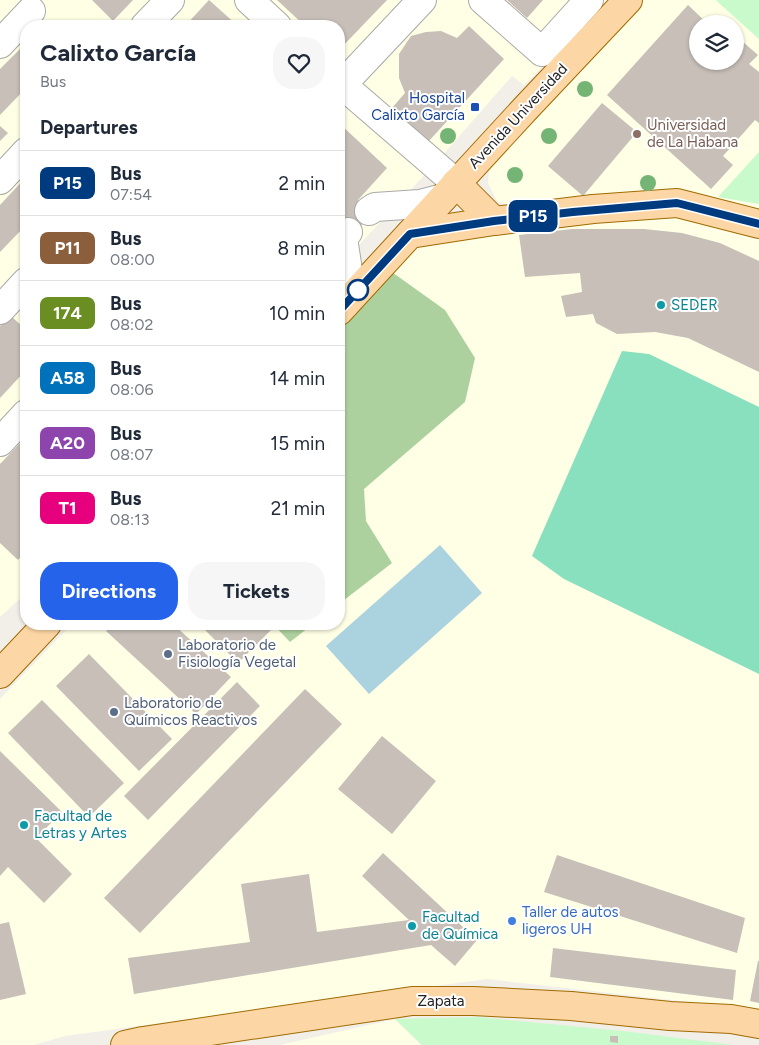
<!DOCTYPE html>
<meta charset="utf-8">
<style>
body{margin:0;font-family:Figtree,sans-serif;background:#f6f6f7;color:#1f2937;height:100vh;display:flex;flex-direction:column;font-size:19px;white-space:nowrap}
*{box-sizing:border-box;margin:0}
p{font-size:16px;color:#747a83}
.icon{flex:none;width:28px;height:28px;fill:none;stroke:currentColor;stroke-width:2;stroke-linecap:round;stroke-linejoin:round}
.map{position:relative;flex:1;overflow:hidden}
.details{position:absolute;left:20px;top:20px;width:325px;height:610px;display:flex;flex-direction:column;background:#fff;border-radius:20px;box-shadow:0 1px 4px #0004}
.details>*{flex:none}
.badge{padding:0 10px;border-radius:8px;font-size:18px;line-height:32px}
.fabs{position:absolute;left:689px;top:15px;display:grid;gap:10px}
.fabs a{display:grid;place-items:center;width:55px;height:55px;border-radius:50%;background:#fff;box-shadow:0 1px 4px #0004;font-size:25px}
.map>.badge{position:absolute;translate:-50% -50%;box-shadow:0 0 0 2px #fff}
h2{padding:0 20px;font-size:19px;line-height:45px}
.round{display:grid;place-items:center;flex:none;width:52px;height:52px;border-radius:20px;background:#f6f6f7}
.overview{display:flex;align-items:center;justify-content:space-between;height:85px;padding:0 20px}
h1{font-size:24px;font-weight:700;line-height:38px}
.button{display:flex;gap:10px;margin-top:auto;padding:10px 20px}
.button a{flex:1;height:58px;border-radius:20px;background:#2563eb;color:#fff;font-size:20px;font-weight:700;line-height:58px;text-align:center}
.button a+a{background:#f6f6f7;color:#1f2937}
ul{padding:0;list-style:none}
li{display:flex;align-items:center;gap:15px;height:65px;padding:0 20px;border-top:1px solid #e0e1e3}
li div{flex:1}
li b{display:block;font-size:19px}
li em{font-style:normal}
li .badge{min-width:55px;font-weight:700;text-align:center}
.map>svg:first-child{display:block}
</style>
<div class="map">
<svg width="759" height="1045" viewBox="0 0 759 1045">
<rect width="100%" height="100%" fill="#f2efe9"/>
<g fill="#ffffe5" fill-rule="evenodd">
<polygon points="0,0 610,0 524,85 512,76 434,165 339,266 339,26 26,26 26,593 0,617"/>
<path d="M644,0H759V212L514,208L497,201L488,183L490,162L542,105ZM698,24H735V61H698Z"/>
<polygon points="593,209 759,224 759,1011 734,1007 487,979 65,1036 34,1045 0,1045 0,699 72,624 339,624 339,319 410,234"/>
<polygon points="395,1019 421,1045 280,1045"/>
</g>
<g fill="#add19e">
<polygon points="382,265 445,310 475,358 465,402 364,489 366,521 392,563 339,604 339,311"/>
<polygon points="273,624 313,624 290,642"/>
</g>
<g fill="#c8facc">
<polygon points="716,0 759,0 759,39 719,3"/>
<polygon points="759,152 759,204 718,197"/>
<polygon points="477,1017 623,1031 734,1045 422,1045 395,1019"/>
</g>
<polygon fill="#88e0be" points="622,351 649,354 759,407 759,674 564,579 532,556"/>
<polygon fill="#aad3df" points="440,545 482,593 369,694 326,646"/>
<g fill="#c7bfb8">
<polygon points="92,0 133,0 113,21"/>
<polygon points="209,0 238,26 185,26"/>
<polygon points="277,0 387,0 339,50 339,26 305,26"/>
<polygon points="507,0 543,0 527,18"/>
<polygon points="688,5 708,24 698,24 698,61 735,61 735,35 758,55 749,64 759,72 759,123 755,120 723,156 733,165 711,189 607,95"/>
<polygon points="469,26 504,59 428,142 392,108 405,93 399,78 399,54 411,36 426,32 441,31 457,38"/>
<polygon points="20,49 26,55 26,88 0,115 0,69"/>
<polygon points="602,103 637,132 583,196 548,166"/>
<polygon points="339,123 387,168 358,200 373,213 351,236 339,224"/>
<polygon points="0,126 8,133 0,141"/>
<polygon points="26,177 26,225 0,252 0,205"/>
<polygon points="572,229 644,229 682,233 720,243 759,261 759,372 688,338 655,332 617,334 596,323 593,314 566,317 561,296 582,292 580,273 525,277 519,235"/>
<polygon points="10,315 26,330 26,370 0,398 0,326"/>
<polygon points="26,437 26,551 18,560 0,543 0,464"/>
<polygon points="113,624 173,624 231,677 196,714 106,631"/>
<polygon points="199,624 264,624 271,630 238,663"/>
<polygon points="89,654 172,739 139,771 56,686"/>
<polygon points="237,682 260,706 148,820 124,796"/>
<polygon points="305,689 342,724 140,933 104,898"/>
<polygon points="42,700 124,783 89,817 8,733"/>
<polygon points="382,736 436,781 392,834 338,789"/>
<polygon points="0,751 62,812 36,838 72,874 44,903 8,867 0,876"/>
<polygon points="383,853 477,940 455,966 431,945 134,994 128,958 250,942 241,884 309,874 317,932 409,920 362,876"/>
<polygon points="557,855 745,918 737,953 544,892"/>
<polygon points="9,922 26,994 0,1000 0,924"/>
<polygon points="553,948 736,970 733,1000 550,977"/>
<polygon points="758,961 759,961 759,1003 750,1001"/>
<polygon points="610,1036 618,1036 618,1043 610,1042"/>
</g>
<g fill="none" stroke-linecap="round" stroke-linejoin="round">
<defs>
<g id="minor">
<polyline points="249,0 277,26"/>
<polyline points="483,0 542,52 589,0"/>
<polyline points="145,26 170,0"/>
<polyline points="0,44 31,11"/>
<polyline points="339,82 456,183"/>
<polyline points="339,88 422,0"/>
<polyline points="0,180 26,152"/>
<polyline points="369,211 375,207 420,204 443,198"/>
<polyline points="345,304 349,277 343,238 348,232"/>
<polyline points="0,310 26,282"/>
<polyline points="0,442 26,414"/>
</g>
<g id="major">
<polyline points="456,183 494,221"/>
<polyline points="410,234 494,221 593,209 677,203 759,224"/>
<polyline points="339,311 525,109 628,0"/>
<polyline points="0,674 47,624"/>
<polyline points="125,1045 143,1041 412,1001 473,1001 571,1006 670,1016 731,1019 759,1024"/>
</g>
</defs>
<use href="#minor" stroke="#a9a9a9" stroke-width="30"/>
<use href="#major" stroke="#a06b00" stroke-width="30"/>
<use href="#minor" stroke="#fff" stroke-width="28"/>
<use href="#major" stroke="#fcd6a4" stroke-width="28"/>
</g>
<g fill="#74b475">
<circle cx="585" cy="89" r="8"/>
<circle cx="448" cy="136" r="8"/>
<circle cx="549" cy="136" r="8"/>
<circle cx="515" cy="175" r="8"/>
<circle cx="648" cy="183" r="8"/>
</g>
<g fill="none" stroke-linecap="round" stroke-linejoin="round">
<defs>
<polyline id="line" points="339,311 410,234 494,221 573,212 677,203 759,224"/>
</defs>
<use href="#line" stroke="#fff" stroke-width="11"/>
<use href="#line" stroke="#003b80" stroke-width="8"/>
</g>
<rect fill="#1a4fb4" stroke="#fff" stroke-width="2" x="470" y="102" width="10" height="10" rx="2.5"/>
<circle fill="#8d6e63" stroke="#fff" stroke-width="2" cx="637" cy="134" r="5"/>
<circle fill="#fff" stroke="#003b80" stroke-width="2.5" cx="358" cy="290" r="10"/>
<g fill="#0f9aa8" stroke="#fff" stroke-width="2">
<circle cx="661" cy="305" r="5"/>
<circle cx="24" cy="825" r="5"/>
<circle cx="412" cy="926" r="5"/>
</g>
<g fill="#5c6f8a" stroke="#fff" stroke-width="2">
<circle cx="168" cy="654" r="5"/>
<circle cx="114" cy="712" r="5"/>
</g>
<circle fill="#3f7fe0" stroke="#fff" stroke-width="2" cx="512" cy="921" r="5"/>
<g text-anchor="middle" stroke-width="4" stroke-linejoin="round" paint-order="stroke">
<g font-size="15" fill="#164399" stroke="#fff" text-anchor="end">
<text x="465" y="103">Hospital<tspan x="465" dy="17">Calixto García</tspan></text>
</g>
<g font-size="15" fill="#222" stroke="#fff">
<text transform="translate(518 116) rotate(-47)" y="5">Avenida Universidad</text>
<text x="441" y="1006">Zapata</text>
</g>
<g font-size="15" fill="#785e54" stroke="#fff" text-anchor="start">
<text x="647" y="130">Universidad<tspan x="647" dy="17">de La Habana</tspan></text>
</g>
<g font-size="15" fill="#0d838f" stroke="#fff" text-anchor="start">
<text x="671" y="310">SEDER</text>
<text x="34" y="821">Facultad de<tspan x="34" dy="17">Letras y Artes</tspan></text>
<text x="422" y="922">Facultad<tspan x="422" dy="17">de Química</tspan></text>
</g>
<g font-size="15" fill="#4e5e75" stroke="#fff" text-anchor="start">
<text x="178" y="650">Laboratorio de<tspan x="178" dy="17">Fisiología Vegetal</tspan></text>
<text x="124" y="708">Laboratorio de<tspan x="124" dy="17">Químicos Reactivos</tspan></text>
</g>
<g font-size="15" fill="#366cbe" stroke="#fff" text-anchor="start">
<text x="522" y="917">Taller de autos<tspan x="522" dy="17">ligeros UH</tspan></text>
</g>
</g>
</svg>
<div class="fabs">
<a><svg class="icon" aria-label="layers" viewBox="0 0 24 24"><path d="M12 4l9 5-9 5-9-5zM3 14l9 5 9-5"/></svg></a>
</div>
<b class="badge" style="left:533px;top:216px;background:#003b80;color:#fff">P15</b>
<section class="details">
<div class="overview"><div><h1>Calixto García</h1><p>Bus</p></div><a class="round"><svg class="icon" aria-label="heart" viewBox="0 0 24 24"><path d="M12 20l-8-8c-3-5 5-10 8-4 3-6 11-1 8 4z"/></svg></a></div>
<h2>Departures</h2>
<ul>
<li><span class="badge" style="background:#003b80;color:#fff">P15</span><div><b>Bus</b><p>07:54</p></div><em>2 min</em></li>
<li><span class="badge" style="background:#8b5e3c;color:#fff">P11</span><div><b>Bus</b><p>08:00</p></div><em>8 min</em></li>
<li><span class="badge" style="background:#6b8e23;color:#fff">174</span><div><b>Bus</b><p>08:02</p></div><em>10 min</em></li>
<li><span class="badge" style="background:#0072bc;color:#fff">A58</span><div><b>Bus</b><p>08:06</p></div><em>14 min</em></li>
<li><span class="badge" style="background:#8e44ad;color:#fff">A20</span><div><b>Bus</b><p>08:07</p></div><em>15 min</em></li>
<li><span class="badge" style="background:#e6007e;color:#fff">T1</span><div><b>Bus</b><p>08:13</p></div><em>21 min</em></li>
</ul>
<div class="button"><a>Directions</a><a>Tickets</a></div>
</section>
</div>
